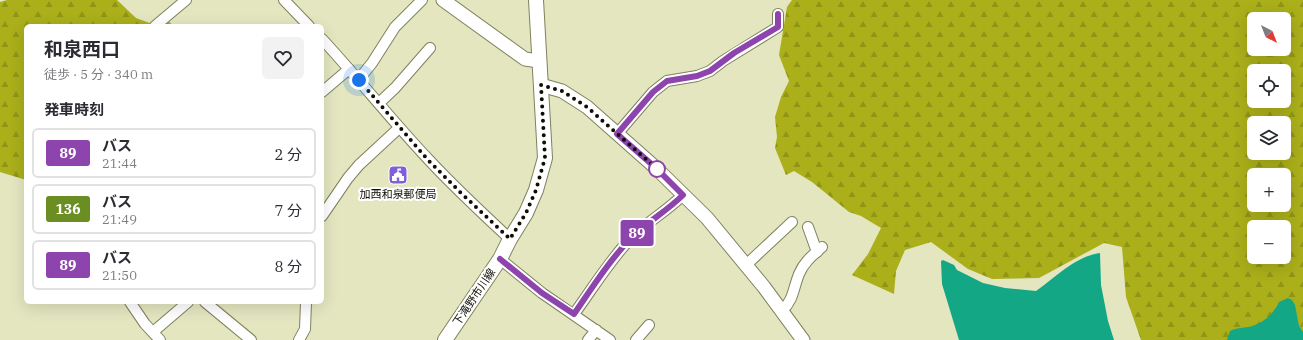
<!DOCTYPE html>
<html lang="ja">
<meta charset="utf-8">
<style>
body{margin:0;font-family:"IBM Plex Serif","Noto Sans JP",serif;background:#f2f2f3;color:#2b2b33;height:100vh;display:flex;flex-direction:column;font-size:15px;white-space:nowrap}
*{box-sizing:border-box;margin:0}
p{font-size:13px;color:#7c7c81}
.icon{flex:none;width:22px;height:22px;fill:none;stroke:currentColor;stroke-width:2;stroke-linecap:round;stroke-linejoin:round}
.map{position:relative;flex:1;overflow:hidden}
.sheet{position:absolute;left:24px;top:24px;width:300px;height:280px;display:flex;flex-direction:column;background:#fff;border-radius:6px;box-shadow:0 4px 16px #0002}
.sheet>*{flex:none}
.badge{padding:0 8px;border-radius:3px;font-size:14px;line-height:26px}
.needle{width:26px;rotate:138deg}
.controls{position:absolute;left:1247px;top:12px;display:grid;gap:8px}
.controls a{display:grid;place-items:center;width:44px;height:44px;border-radius:6px;background:#fff;box-shadow:0 4px 16px #0002;font-size:20px}
.you{position:absolute;width:20px;height:20px;margin:-10px;border:3px solid #fff;border-radius:50%;background:#1a73e8;box-shadow:0 0 0 6px #1a73e833}
.map>.badge{position:absolute;translate:-50% -50%;box-shadow:0 0 0 2px #fff}
h2{padding:0 20px;font-size:15px;line-height:36px}
.round{display:grid;place-items:center;flex:none;width:42px;height:42px;border-radius:6px;background:#f2f2f3}
.headline{display:flex;align-items:center;justify-content:space-between;height:68px;padding:0 20px}
h1{font-size:19px;font-weight:700;line-height:30px}
ul{padding:0;list-style:none}
li{display:flex;align-items:center;gap:12px;height:50px;margin:0 8px 6px;padding:0 12px;border:2px solid #e1e1e2;border-radius:6px}
li div{flex:1}
li b{display:block;font-size:15px}
li em{font-style:normal}
li .badge{min-width:44px;font-weight:700;text-align:center}
.map>svg:first-child{display:block}
</style>
<div class="map">
<svg width="1303" height="340" viewBox="0 0 1303 340">
<defs>
<pattern id="forest-firs" width="22" height="20" patternUnits="userSpaceOnUse"><rect width="22" height="20" fill="#aaaf1a"/><path d="M5 1l3.5 6h-7zM16 11l3.5 6h-7z" fill="#919516"/></pattern>
</defs>
<rect width="100%" height="100%" fill="#e3e6bf"/>
<g fill="url(#forest-firs)" fill-rule="evenodd">
<polygon points="7,0 117,0 136,18 155,25 167,20 174,26 26,26 26,180 0,172 0,2"/>
<path d="M792,0H1303V340H1141L1126,297L1122,247L1104,243L1039,278L992,279L968,269L931,242L905,250L896,271L894,294L852,275L868,254L881,228L861,216L849,212L812,182L794,171L786,175L775,148L777,137L775,117L781,97L789,81L779,55L787,7ZM1254,19H1284V49H1254ZM1254,71H1284V101H1254ZM1254,123H1284V153H1254ZM1254,175H1284V205H1254ZM1254,227H1284V257H1254Z"/>
</g>
<g fill="#13a786">
<path d="M1100,253L1101,285L1108,321L1114,340H959L942,284L941,261L943,260L954,265L957,270L983,283L1005,288L1036,291C1056,277 1076,256 1100,253Z"/>
<path d="M1288,298L1292,300L1295,305L1299,326L1303,332V340H1227L1230,331C1236,328 1241,328 1248,327C1262,324 1273,315 1279,302Z"/>
</g>
<g fill="none" stroke-linecap="round" stroke-linejoin="round">
<defs>
<g id="minor">
<polyline points="284,0 309,26"/>
<polyline points="155,26 186,0"/>
<path d="M322,39C359,79 392,121 429,160C455,188 482,213 510,239"/>
<polyline points="359,79 372,63 395,27 422,0"/>
<polyline points="322,92 349,69"/>
<polyline points="379,103 395,88 430,48"/>
<polyline points="617,134 653,92 667,81 697,76 710,71 723,61 778,27 778,14"/>
<polyline points="322,216 348,178 359,165 399,128"/>
<polyline points="808,227 817,252"/>
<polyline points="500,259 542,293 610,340"/>
<polyline points="746,265 792,222"/>
<polyline points="130,302 145,324 160,340"/>
<polyline points="205,302 251,340"/>
<path d="M782,311C794,299 793,289 799,274C804,262 813,255 822,247"/>
<path d="M574,314C593,288 609,261 631,238C647,222 667,211 683,195"/>
<polyline points="153,332 188,302"/>
<polyline points="299,340 305,329 306,302"/>
<polyline points="588,340 596,330"/>
<polyline points="636,340 649,325"/>
</g>
<g id="tertiary">
<polyline points="443,0 525,59 539,61"/>
<polyline points="541,85 562,91 587,107 656,168 707,218 764,287 803,340"/>
</g>
<polyline id="secondary" points="445,340 500,259 510,239 526,213 536,190 545,158 536,0"/>
</defs>
<use href="#minor" stroke="#7f815e" stroke-width="12"/>
<use href="#tertiary" stroke="#7f815e" stroke-width="15"/>
<use href="#secondary" stroke="#7f815e" stroke-width="16"/>
<use href="#minor" stroke="#fff" stroke-width="10"/>
<use href="#tertiary" stroke="#fff" stroke-width="13"/>
<use href="#secondary" stroke="#fff" stroke-width="14"/>
</g>
<g fill="none" stroke-linecap="round" stroke-linejoin="round">
<defs>
<path id="line" d="M500,259L542,293L574,314C592,288 609,261 631,238C647,222 667,211 683,195L656,168L617,134L653,92L667,81L697,76L710,71L734,53L778,27V14"/>
</defs>
<use href="#line" stroke="#fff" stroke-width="9"/>
<use href="#line" stroke="#8e44ad" stroke-width="6"/>
<polyline stroke="#0e0e03" stroke-width="4" stroke-dasharray="0 7.2" points="359,80 428,160 460,192 510,239 526,213 536,190 545,158 541,85 562,91 587,107 657,169"/>
</g>
<defs>
<symbol id="civic-square" viewBox="-11 -11 22 22"><rect x="-9" y="-9" width="18" height="18" rx="4" fill="#7f5fda" stroke="#fff"/><path d="M-.6-6.5H3V-4.5H.6V-3L4-1V1h2V6H-6V1h2V-1L-.6-3ZM-1.2 2.5V6h2.4V2.5Z" fill="#fff"/></symbol>
</defs>
<g fill-rule="evenodd">
<use href="#civic-square" x="387" y="164" width="22" height="22"/>
</g>
<circle fill="#fff" stroke="#8e44ad" stroke-width="2" cx="657" cy="169" r="8"/>
<g text-anchor="middle" stroke-width="4" stroke-linejoin="round" paint-order="stroke">
<g font-size="11" fill="#0e0e03" stroke="#fff">
<text x="398" y="198">加西和泉郵便局</text>
</g>
<g font-size="11" fill="#0e0e03" stroke="#fff">
<text transform="translate(474 297) rotate(-56)" y="4">下滝野市川線</text>
</g>
</g>
</svg>
<div class="controls">
<a><svg class="needle" viewBox="-14 -14 28 28"><path d="M0-13l5 13h-10z" fill="#e53935"/><path d="M0 13l5-13h-10z" fill="#7c7c81"/></svg></a>
<a><svg class="icon" aria-label="locate" viewBox="0 0 24 24"><circle cx="12" cy="12" r="6"/><path d="M12 2v4M12 18v4M2 12h4M18 12h4"/></svg></a>
<a><svg class="icon" aria-label="layers" viewBox="0 0 24 24"><path d="M12 4l9 5-9 5-9-5zM3 14l9 5 9-5"/></svg></a>
<a>+</a>
<a>−</a>
</div>
<div class="you" style="left:359px;top:80px"></div>
<b class="badge" style="left:637px;top:233px;background:#8e44ad;color:#fff">89</b>
<section class="sheet">
<div class="headline"><div><h1>和泉西口</h1><p>徒歩 · 5 分 · 340 m</p></div><a class="round"><svg class="icon" aria-label="heart" viewBox="0 0 24 24"><path d="M12 20l-8-8c-3-5 5-10 8-4 3-6 11-1 8 4z"/></svg></a></div>
<h2>発車時刻</h2>
<ul>
<li><span class="badge" style="background:#8e44ad;color:#fff">89</span><div><b>バス</b><p>21:44</p></div><em>2 分</em></li>
<li><span class="badge" style="background:#6b8e23;color:#fff">136</span><div><b>バス</b><p>21:49</p></div><em>7 分</em></li>
<li><span class="badge" style="background:#8e44ad;color:#fff">89</span><div><b>バス</b><p>21:50</p></div><em>8 分</em></li>
</ul>
</section>
</div>
